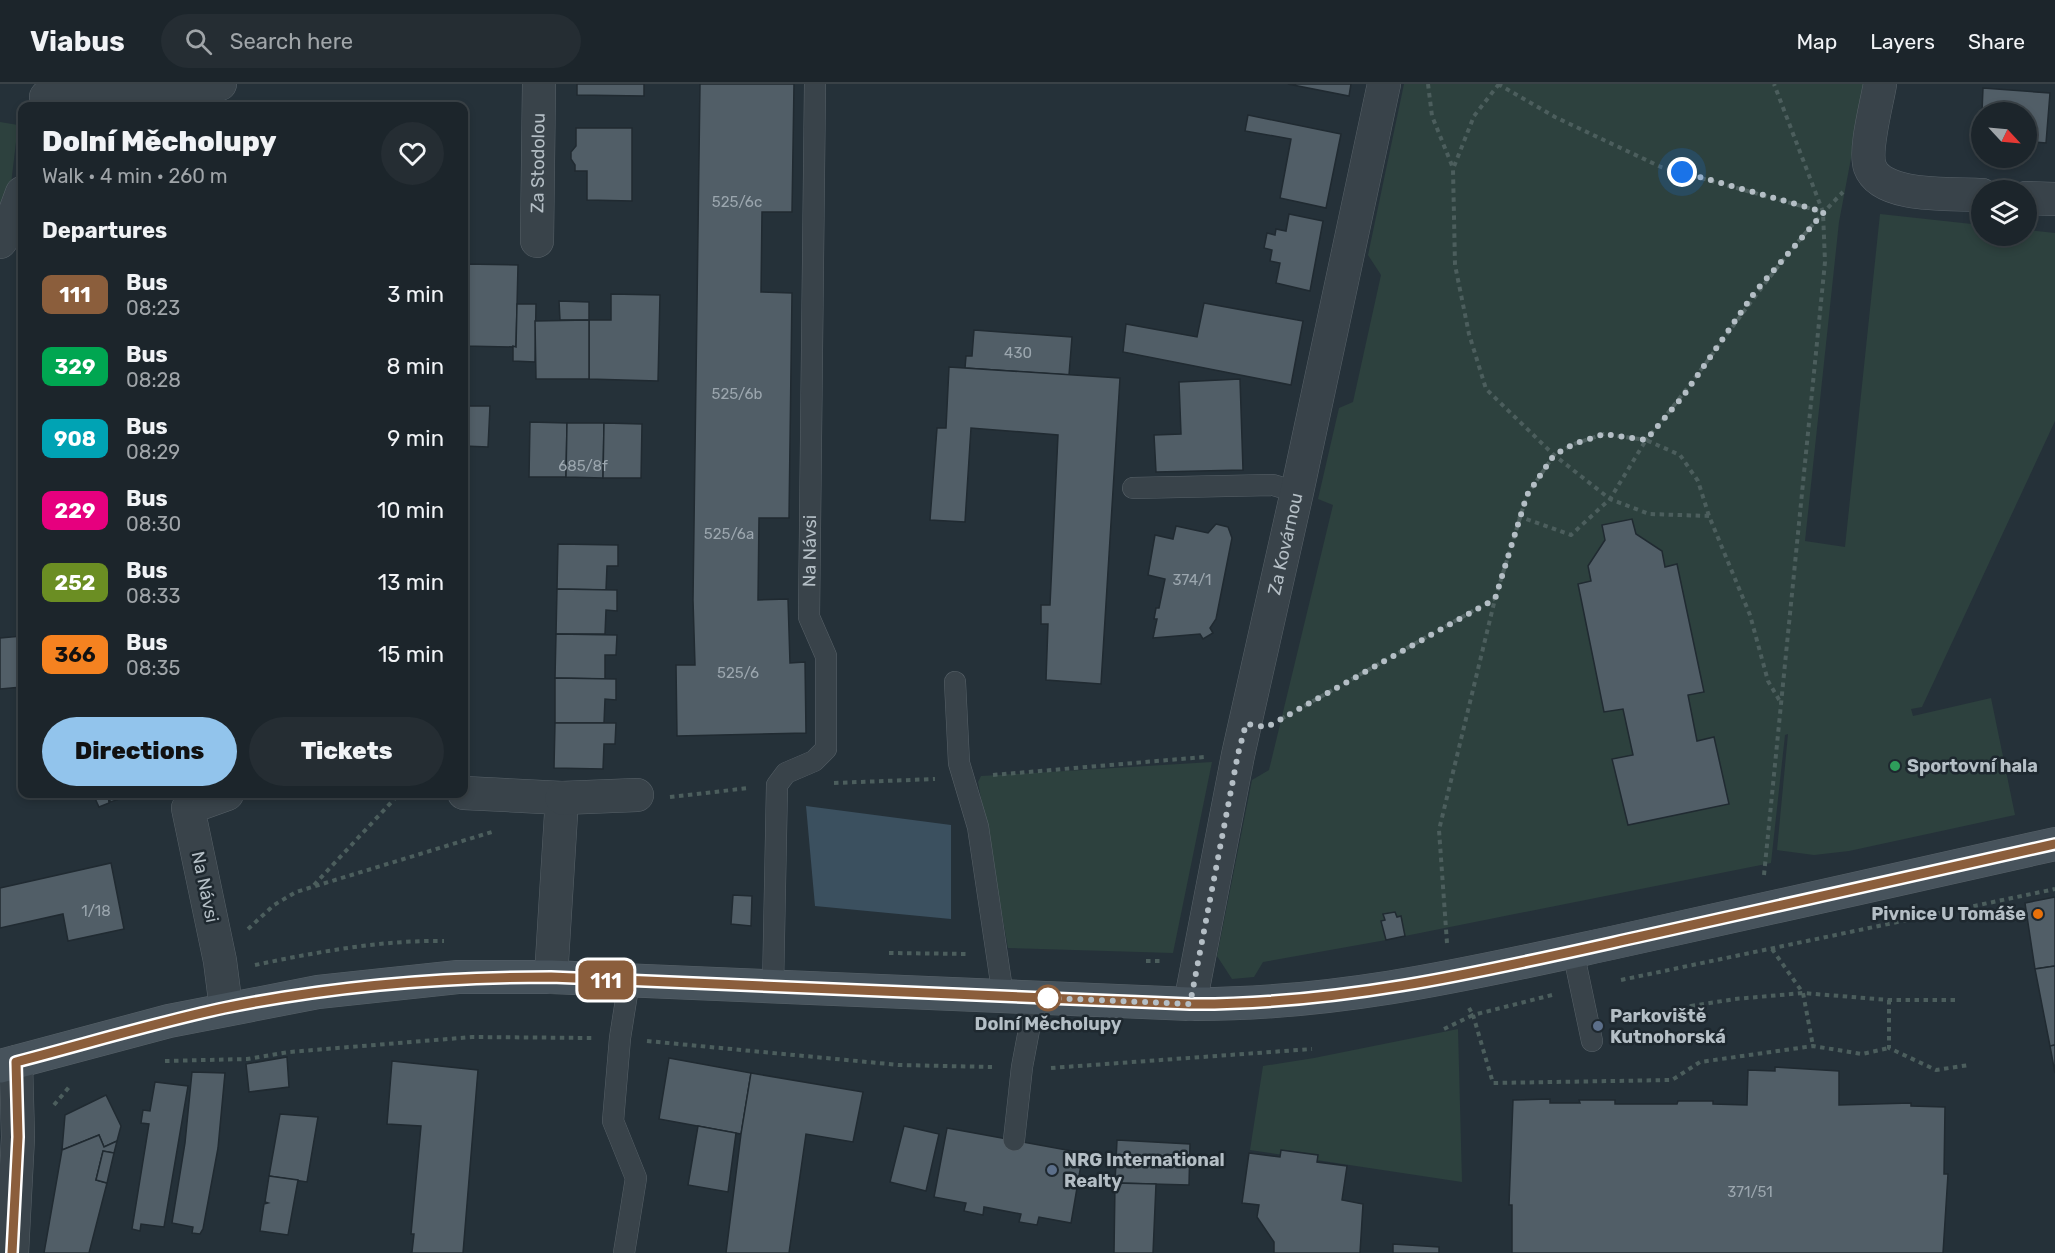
<!DOCTYPE html>
<meta charset="utf-8">
<style>
body{margin:0;font-family:Rubik,sans-serif;background:#252d33;color:#f1f3f6;height:100vh;display:flex;flex-direction:column;font-size:22px;white-space:nowrap}
*{box-sizing:border-box;margin:0}
p{font-size:20px;color:#a0a5a9}
.icon{flex:none;width:33px;height:33px;fill:none;stroke:currentColor;stroke-width:2;stroke-linecap:round;stroke-linejoin:round}
.map{position:relative;flex:1;overflow:hidden}
.details{position:absolute;left:18px;top:18px;width:450px;height:696px;display:flex;flex-direction:column;background:#1c252b;border-radius:12px;box-shadow:0 3px 9px #0003,0 0 0 2px #3a4247}
.details>*{flex:none}
.badge{padding:0 12px;border-radius:9px;font-size:21px;line-height:39px}
.needle{width:39px;rotate:116deg}
.buttons{position:absolute;left:1971px;top:18px;display:grid;gap:12px}
.buttons a{display:grid;place-items:center;width:66px;height:66px;border-radius:50%;background:#1c252b;box-shadow:0 3px 9px #0003,0 0 0 2px #3a4247;font-size:30px}
.you{position:absolute;width:30px;height:30px;margin:-15px;border:4px solid #fff;border-radius:50%;background:#1a73e8;box-shadow:0 0 0 9px #1a73e833}
.map>.badge{position:absolute;translate:-50% -50%;box-shadow:0 0 0 3px #fff}
h2{padding:0 24px;font-size:22px;line-height:54px}
.round{display:grid;place-items:center;flex:none;width:63px;height:63px;border-radius:32px;background:#252d33}
.headline{display:flex;align-items:center;justify-content:space-between;height:102px;padding:0 24px}
h1{font-size:28px;font-weight:800;line-height:45px}
.cta{display:flex;gap:12px;margin-top:auto;padding:12px 24px}
.cta a{flex:1;height:69px;border-radius:36px;background:#92c4ec;color:#111;font-size:24px;font-weight:800;line-height:69px;text-align:center}
.cta a+a{background:#252d33;color:#f1f3f6}
ul{padding:0;list-style:none}
li{display:flex;align-items:center;gap:18px;height:72px;padding:0 24px}
li div{flex:1}
li b{display:block;font-size:22px}
li em{font-style:normal}
li .badge{min-width:66px;font-weight:700;text-align:center}
header{display:flex;align-items:center;gap:36px;box-sizing:border-box;height:84px;padding:0 30px;background:#1c252b;border-bottom:2px solid #3a4247}
header strong{font-size:28px}
nav{display:flex;gap:33px;margin-inline-start:auto;font-size:21px}
.search{width:420px;height:54px;background:#252d33;display:flex;align-items:center;gap:15px;box-sizing:border-box;padding:0 21px;border-radius:33px;color:#a0a5a9;font-size:22px}
.map>svg:first-child{display:block}
</style>
<header>
<strong>Viabus</strong>
<div class="search"><svg class="icon" aria-label="search" viewBox="0 0 24 24"><circle cx="10" cy="10" r="6"/><path d="M15 15l6 6"/></svg>Search here</div>
<nav><a>Map</a><a>Layers</a><a>Share</a></nav>
</header>
<div class="map">
<svg width="2055" height="1169" viewBox="0 0 2055 1169">
<rect width="100%" height="100%" fill="#253139"/>
<g fill="#2d413e">
<polygon points="1404,0 1865,0 1839,138 1805,457 1845,463 1880,130 1981,141 1982,152 2026,152 2027,146 2055,149 2055,337 1922,623 1911,625 1913,632 1991,614 2015,731 1849,767 1814,771 1777,766 1788,650 1785,651 1771,779 1405,852 1395,828 1384,830 1385,836 1381,837 1386,856 1263,878 1254,893 1232,895 1217,872 1252,696 1269,686 1333,421 1318,415 1339,324 1353,318 1381,191 1368,171"/>
<polygon points="0,38 18,41 7,134 0,143"/>
<polygon points="1212,678 1173,869 1008,864 978,698 981,692"/>
<polygon points="1458,945 1462,1098 1250,1066 1263,982 1314,974"/>
</g>
<polygon fill="#3b505f" points="806,722 951,741 951,835 815,822"/>
<g fill="#515e67" stroke="#202a31" stroke-width="1.5">
<polygon points="577,0 644,0 644,12 577,11"/>
<polygon points="700,0 794,0 792,128 762,128 761,208 792,209 789,434 759,434 758,516 788,515 790,579 805,578 806,649 677,652 676,581 695,581 693,516"/>
<polygon points="1288,0 1351,0 1349,12"/>
<polygon points="1983,4 2050,9 2046,59 2035,58 2034,63 2026,62 2026,28 1982,28"/>
<polygon points="1248,31 1341,50 1326,124 1280,114 1291,55 1245,47"/>
<polygon points="576,44 632,44 632,117 587,116 587,87 575,87 575,81 571,75 571,68 576,62"/>
<polygon points="1289,130 1323,137 1310,207 1276,199 1280,179 1270,177 1272,166 1264,164 1267,149 1275,151 1276,145 1286,147"/>
<polygon points="464,180 518,181 516,263 464,262"/>
<polygon points="611,210 660,211 658,297 589,295 589,236 611,236"/>
<polygon points="559,217 589,218 589,236 560,236"/>
<polygon points="1204,219 1303,237 1291,301 1123,268 1126,240 1197,253"/>
<polygon points="517,220 536,220 535,278 513,277 513,262 516,263"/>
<polygon points="589,236 589,295 536,295 535,237"/>
<polygon points="974,246 1072,253 1069,291 965,284 966,272 972,272"/>
<polygon points="949,283 1120,294 1101,600 1046,596 1048,540 1041,540 1041,521 1050,521 1058,351 971,344 965,438 930,436 937,344 946,344"/>
<polygon points="1240,295 1243,386 1156,388 1154,351 1181,350 1179,298"/>
<polygon points="464,322 490,322 488,363 464,362"/>
<polygon points="530,338 567,339 566,393 529,393"/>
<polygon points="567,339 604,339 603,394 566,393"/>
<polygon points="604,339 642,340 641,394 603,394"/>
<polygon points="1632,435 1636,450 1662,467 1665,483 1677,480 1704,608 1688,611 1697,657 1714,653 1729,720 1628,741 1612,675 1633,671 1623,625 1604,628 1578,500 1591,497 1588,482 1605,456 1602,441"/>
<polygon points="1216,440 1228,443 1232,454 1216,535 1210,544 1213,549 1203,555 1200,550 1153,554 1157,535 1154,535 1156,524 1159,524 1165,495 1148,491 1155,451 1173,455 1176,442 1208,449"/>
<polygon points="558,460 618,461 618,482 607,482 606,506 557,505"/>
<polygon points="557,505 617,506 617,527 606,526 605,550 556,550"/>
<polygon points="556,550 617,551 616,571 605,571 605,595 555,594"/>
<polygon points="22,552 22,603 0,605 0,554"/>
<polygon points="555,594 616,595 616,616 605,615 604,639 555,639"/>
<polygon points="555,639 616,639 615,660 604,660 603,685 554,684"/>
<polygon points="93,710 108,710 109,719 99,723"/>
<polygon points="110,710 119,710 120,715 110,718"/>
<polygon points="130,710 153,710 131,715"/>
<polygon points="111,779 124,845 68,857 63,830 0,844 0,804"/>
<polygon points="733,811 752,812 751,842 731,840"/>
<polygon points="2055,813 2055,882 2035,885 2025,819"/>
<polygon points="1395,828 1397,833 1401,832 1405,852 1386,856 1381,837 1385,836 1383,830"/>
<polygon points="2055,882 2055,961 2050,962 2035,885"/>
<polygon points="2055,961 2055,989 2050,962"/>
<polygon points="287,973 289,1003 249,1008 246,980"/>
<polygon points="669,974 751,989 741,1050 659,1035"/>
<polygon points="392,977 478,986 463,1169 410,1169 412,1168 414,1150 411,1150 421,1042 387,1040"/>
<polygon points="1775,983 1839,987 1839,1021 1911,1019 1911,1022 1945,1023 1944,1090 1948,1090 1943,1169 1512,1169 1512,1121 1509,1121 1513,1016 1550,1015 1550,1019 1580,1019 1579,1016 1615,1016 1615,1020 1677,1020 1678,1017 1713,1017 1713,1020 1747,1021 1748,986 1775,987"/>
<polygon points="192,988 225,989 218,1064 203,1145 200,1150 192,1149 193,1143 172,1139 185,1059"/>
<polygon points="751,989 863,1008 853,1058 806,1050 789,1169 726,1169 741,1050"/>
<polygon points="155,998 188,1002 164,1143 141,1140 140,1147 132,1145 149,1040 141,1039 143,1026 150,1027"/>
<polygon points="106,1011 121,1042 117,1057 104,1063 99,1051 62,1066 65,1031"/>
<polygon points="280,1030 318,1033 307,1098 269,1092"/>
<polygon points="698,1042 736,1049 728,1108 688,1101"/>
<polygon points="904,1042 939,1050 926,1107 890,1098"/>
<polygon points="947,1044 1083,1069 1071,1139 1039,1133 1037,1141 1019,1138 1021,1130 984,1123 983,1131 964,1127 966,1119 934,1113"/>
<polygon points="99,1051 104,1063 117,1057 114,1069 103,1067 96,1096 107,1099 89,1169 44,1169 62,1066"/>
<polygon points="1117,1056 1190,1060 1189,1101 1115,1099"/>
<polygon points="1281,1066 1318,1071 1317,1078 1347,1082 1342,1116 1363,1120 1360,1169 1274,1169 1274,1158 1257,1133 1259,1121 1242,1119 1249,1069 1280,1073"/>
<polygon points="103,1067 114,1069 107,1099 96,1096"/>
<polygon points="269,1092 298,1096 288,1151 260,1147 264,1120 268,1119 265,1118"/>
<polygon points="1115,1099 1156,1100 1153,1169 1114,1169"/>
<polygon points="1393,1160 1439,1163 1439,1169 1393,1169"/>
</g>
<g fill="none" stroke-linecap="round" stroke-linejoin="round">
<defs>
<g id="service">
<polyline points="1133,404 1273,401 1297,408"/>
<polyline points="955,598 959,679 978,743 1003,912"/>
<polyline points="1573,867 1592,957"/>
<path id="s1" d="M773,903L777,701L786,689L814,677L826,665V572L809,533L815,0"/>
<polyline points="1014,1056 1022,983 1035,914"/>
<polyline points="624,1169 636,1094 613,1037 620,954 629,897"/>
</g>
<g id="minor">
<path d="M1880,0C1877,19 1864,66 1870,83C1882,115 1953,109 1982,111"/>
<polyline points="46,13 196,5 220,0"/>
<polyline points="2026,114 2055,115"/>
<path id="s2" d="M537,157L539,0"/>
<polyline points="0,158 8,147 22,109"/>
<polyline points="464,709 562,714 551,893"/>
<polyline points="562,714 637,711"/>
<path id="s3" d="M1190,920L1238,671L1297,408L1384,0"/>
<polyline points="226,924 220,877 188,724 227,710"/>
</g>
<polyline id="tertiary" points="12,1169 18,1053 16,978"/>
<path id="secondary" d="M0,982L169,937L318,908L458,893H551L1190,920C1338,921 1473,889 1616,858C1762,826 1909,793 2055,760"/>
</defs>
<use href="#service" stroke="#576168" stroke-width="22"/>
<use href="#minor" stroke="#576168" stroke-width="34"/>
<use href="#tertiary" stroke="#576168" stroke-width="34"/>
<use href="#secondary" stroke="#576168" stroke-width="34"/>
<g stroke="#4c5e5d" stroke-width="4" stroke-dasharray="4.5 4.5" stroke-linecap="butt">
<polyline points="1428,0 1432,32 1453,84"/>
<polyline points="1498,0 1555,33 1661,83 1823,128"/>
<polyline points="1499,0 1474,32 1453,85 1455,181 1469,250 1486,305 1554,371 1610,415 1649,430 1709,432"/>
<polyline points="1518,432 1571,451 1610,415 1646,356 1680,371 1698,397 1709,432 1750,531 1768,597 1781,619"/>
<polyline points="1281,635 1494,515"/>
<polyline points="993,691 1204,673"/>
<polyline points="834,699 935,695"/>
<polyline points="670,713 749,704"/>
<polyline points="1764,791 1825,178 1823,128 1774,0"/>
<polyline points="314,801 399,710"/>
<polyline points="248,845 274,821 296,808 495,747"/>
<path d="M1447,859L1439,746L1495,515L1527,411L1554,371L1574,360L1604,350L1646,356C1714,275 1768,184 1843,108"/>
<polyline points="1772,865 1803,909 1813,962"/>
<polyline points="889,869 969,870"/>
<polyline points="1146,877 1164,877"/>
<path d="M255,881C317,868 381,856 444,857"/>
<polyline points="1621,896 2055,805"/>
<polyline points="1552,911 1473,931 1493,999 1672,996 1700,978 1813,962 1862,970 1889,964"/>
<polyline points="1889,916 1889,964 1936,986 1969,981"/>
<polyline points="1682,938 1691,922 1735,915 1803,909 1889,916 1955,916"/>
<polyline points="1444,945 1473,931 1469,924"/>
<polyline points="647,957 899,981 992,983"/>
<polyline points="165,977 247,975 289,968 472,953 592,954"/>
<polyline points="1051,984 1312,965"/>
<polyline points="54,1021 70,1002"/>
</g>
<use href="#service" stroke="#39434a" stroke-width="21"/>
<use href="#minor" stroke="#39434a" stroke-width="33"/>
<use href="#tertiary" stroke="#39434a" stroke-width="33"/>
<use href="#secondary" stroke="#47535c" stroke-width="33"/>
</g>
<g fill="none" stroke-linecap="round" stroke-linejoin="round">
<defs>
<path id="line" d="M12,1169L18,1053L16,978C85,960 154,939 224,924C332,902 441,893 551,893L1190,920C1343,921 1490,886 1638,853C1777,822 1916,791 2055,760"/>
</defs>
<use href="#line" stroke="#fff" stroke-width="14"/>
<use href="#line" stroke="#8b5e3c" stroke-width="9"/>
<polyline stroke="#b4bec5" stroke-width="6" stroke-dasharray="0 10.8" points="1048,914 1190,920 1238,670 1246,640 1267,643 1495,515 1527,411 1554,371 1574,360 1604,350 1646,356 1684,311 1755,208 1824,128 1682,88"/>
</g>
<circle fill="#2e9e5b" stroke="#1e282f" stroke-width="2" cx="1895" cy="682" r="6"/>
<circle fill="#e8710a" stroke="#1e282f" stroke-width="2" cx="2038" cy="830" r="6"/>
<circle fill="#fff" stroke="#8b5e3c" stroke-width="3" cx="1048" cy="914" r="12"/>
<g fill="#5c6f8a" stroke="#1e282f" stroke-width="2">
<circle cx="1598" cy="942" r="6"/>
<circle cx="1052" cy="1086" r="6"/>
</g>
<g text-anchor="middle" stroke-width="5" stroke-linejoin="round" paint-order="stroke">
<g font-size="15" fill="#9ba6ae">
<text x="737" y="123">525/6c</text>
<text x="1018" y="274">430</text>
<text x="737" y="315">525/6b</text>
<text x="583" y="387">685/8f</text>
<text x="729" y="455">525/6a</text>
<text x="1192" y="501">374/1</text>
<text x="738" y="594">525/6</text>
<text x="96" y="832">1/18</text>
<text x="1750" y="1113">371/51</text>
</g>
<g font-size="18" fill="#b4bec5" stroke="#1e282f">
<text dy="6" stroke="none"><textPath href="#s2" startOffset="78">Za Stodolou</textPath></text>
<text dy="6" stroke="none"><textPath href="#s3" startOffset="470">Za Kovárnou</textPath></text>
<text dy="6" stroke="none"><textPath href="#s1" startOffset="466">Na Návsi</textPath></text>
<text transform="translate(205 803) rotate(78)" y="6">Na Návsi</text>
</g>
<g font-size="18" font-weight="bold" fill="#b4bec5" stroke="#1e282f" text-anchor="start">
<text x="1907" y="688">Sportovní hala</text>
<text x="2026" y="836" text-anchor="end">Pivnice U Tomáše</text>
<text x="1610" y="938">Parkoviště<tspan x="1610" dy="21">Kutnohorská</tspan></text>
<text x="1064" y="1082">NRG International<tspan x="1064" dy="21">Realty</tspan></text>
</g>
<g font-size="18" font-weight="bold" fill="#b4bec5" stroke="#1e282f">
<text x="1048" y="946">Dolní Měcholupy</text>
</g>
</g>
</svg>
<div class="buttons">
<a><svg class="needle" viewBox="-14 -14 28 28"><path d="M0-13l5 13h-10z" fill="#e53935"/><path d="M0 13l5-13h-10z" fill="#a0a5a9"/></svg></a>
<a><svg class="icon" aria-label="layers" viewBox="0 0 24 24"><path d="M12 4l9 5-9 5-9-5zM3 14l9 5 9-5"/></svg></a>
</div>
<div class="you" style="left:1682px;top:88px"></div>
<b class="badge" style="left:606px;top:896px;background:#8b5e3c;color:#fff">111</b>
<section class="details">
<div class="headline"><div><h1>Dolní Měcholupy</h1><p>Walk · 4 min · 260 m</p></div><a class="round"><svg class="icon" aria-label="heart" viewBox="0 0 24 24"><path d="M12 20l-8-8c-3-5 5-10 8-4 3-6 11-1 8 4z"/></svg></a></div>
<h2>Departures</h2>
<ul>
<li><span class="badge" style="background:#8b5e3c;color:#fff">111</span><div><b>Bus</b><p>08:23</p></div><em>3 min</em></li>
<li><span class="badge" style="background:#00a651;color:#fff">329</span><div><b>Bus</b><p>08:28</p></div><em>8 min</em></li>
<li><span class="badge" style="background:#00a3b4;color:#fff">908</span><div><b>Bus</b><p>08:29</p></div><em>9 min</em></li>
<li><span class="badge" style="background:#e6007e;color:#fff">229</span><div><b>Bus</b><p>08:30</p></div><em>10 min</em></li>
<li><span class="badge" style="background:#6b8e23;color:#fff">252</span><div><b>Bus</b><p>08:33</p></div><em>13 min</em></li>
<li><span class="badge" style="background:#f58220;color:#111">366</span><div><b>Bus</b><p>08:35</p></div><em>15 min</em></li>
</ul>
<div class="cta"><a>Directions</a><a>Tickets</a></div>
</section>
</div>
